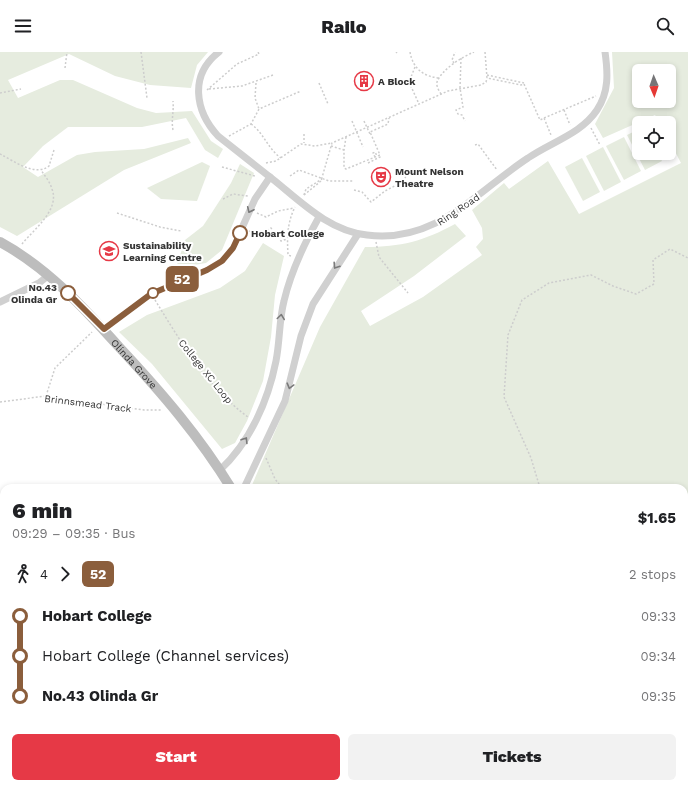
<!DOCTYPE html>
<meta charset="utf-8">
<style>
body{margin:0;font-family:"Work Sans",sans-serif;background:#f2f2f2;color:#202124;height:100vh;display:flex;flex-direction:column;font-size:15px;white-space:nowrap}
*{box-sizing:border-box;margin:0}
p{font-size:13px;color:#757577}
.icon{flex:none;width:22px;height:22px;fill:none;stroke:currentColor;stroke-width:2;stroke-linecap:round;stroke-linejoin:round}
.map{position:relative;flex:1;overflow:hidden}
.panel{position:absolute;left:0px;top:432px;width:688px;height:304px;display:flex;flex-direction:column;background:#fff;border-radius:12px 12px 0 0;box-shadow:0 2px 6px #0003}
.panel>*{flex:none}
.badge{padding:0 8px;border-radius:6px;font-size:14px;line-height:26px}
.needle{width:26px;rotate:178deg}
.fabs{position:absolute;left:632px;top:12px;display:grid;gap:8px}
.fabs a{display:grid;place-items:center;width:44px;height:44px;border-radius:6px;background:#fff;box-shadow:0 2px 6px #0003;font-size:20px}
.map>.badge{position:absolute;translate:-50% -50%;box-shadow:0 0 0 2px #fff}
.legs{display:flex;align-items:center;gap:6px;height:44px;padding:0 12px;font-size:13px}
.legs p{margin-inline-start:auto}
.head{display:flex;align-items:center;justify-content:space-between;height:68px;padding:0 12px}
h1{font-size:22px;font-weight:800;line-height:30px}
.primary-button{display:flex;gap:8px;margin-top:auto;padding:8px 12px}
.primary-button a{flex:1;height:46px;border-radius:6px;background:#e63946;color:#fff;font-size:16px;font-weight:800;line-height:46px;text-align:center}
.primary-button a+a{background:#f2f2f2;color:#202124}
ul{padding:0 12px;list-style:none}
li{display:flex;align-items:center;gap:14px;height:40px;font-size:15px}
li i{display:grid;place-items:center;width:6px;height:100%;margin:0 5px;background:currentColor}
li i::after{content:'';width:10px;height:10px;margin:-5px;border:3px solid;border-radius:50%;background:#fff}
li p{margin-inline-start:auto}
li:first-child i{background:linear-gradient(#0000 50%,currentColor 0)}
li:last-child i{background:linear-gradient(currentColor 50%,#0000 0)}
header{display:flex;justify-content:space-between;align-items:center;height:52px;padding:0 12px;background:#fff;font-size:18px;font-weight:800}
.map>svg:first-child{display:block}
</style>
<header><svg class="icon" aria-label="menu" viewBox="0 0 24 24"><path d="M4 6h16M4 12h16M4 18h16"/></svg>Railo<svg class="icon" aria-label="search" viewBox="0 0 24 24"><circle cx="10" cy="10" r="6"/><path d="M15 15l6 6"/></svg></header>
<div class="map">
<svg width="688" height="736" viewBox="0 0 688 736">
<rect width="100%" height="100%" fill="#fff"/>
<g fill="#e6ecdf" fill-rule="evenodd">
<polygon points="0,0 208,0 197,13 191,36 150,33 115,24 69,2 8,28 18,46 60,28 73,28 137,56 156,61 192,59 211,89 223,97 218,106 205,98 186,66 142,75 68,75 43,94 23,115 38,125 77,103 95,100 144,97 188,86 191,91 124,118 17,184 0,175"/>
<path d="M612,0H688V695L684,697V436H253L252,433L320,275L365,195C401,195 424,189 455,172L466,184L414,224L361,259L370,274L423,245L482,203L476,195L483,187L482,176L472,158L504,131L509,137L548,109L579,162L681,111L669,88V71H660L655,63L603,86L595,72L614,36ZM639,19H669V49H639Z"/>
<polygon points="639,77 639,101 658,101 662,109 645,118 627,83"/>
<polygon points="624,85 641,119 624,128 606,94"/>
<polygon points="603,95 621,130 604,139 586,104"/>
<polygon points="582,106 600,140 583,149 565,115"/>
<polygon points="202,110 210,114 197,149 161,147 147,136"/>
<polygon points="240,112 254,121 222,198 206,211 176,216 185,188 203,174 211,162 231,131"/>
<polygon points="263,191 284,204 275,243 271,285 263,329 247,369 235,391 222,397 152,312 119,280 147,263 220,236 245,219"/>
<polygon points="688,713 688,736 677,736 673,732 684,732 684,715"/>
<polygon points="104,732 184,732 186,736 105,736"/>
</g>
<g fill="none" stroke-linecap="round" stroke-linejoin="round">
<polyline stroke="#cfe2ee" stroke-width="2.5" points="128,736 129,732"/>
<g stroke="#cdcdcd" stroke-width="1.5" stroke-dasharray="2 2" stroke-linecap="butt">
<polyline points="141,0 147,46"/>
<path d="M410,0C413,17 424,25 440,26"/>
<polyline points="485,0 487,26 521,33 524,32 540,68 544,66 551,83"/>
<polyline points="396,1 397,0"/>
<polyline points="461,6 460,36 463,55 456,58 458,62 462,63 465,69"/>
<polyline points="454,11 452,8 455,0"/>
<polyline points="415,15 409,30 419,52"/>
<polyline points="65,16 67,0"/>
<polyline points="487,23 524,31"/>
<polyline points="256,31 255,46 259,57"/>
<polyline points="319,31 328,52"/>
<polyline points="209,37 242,34 273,23"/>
<polyline points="207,38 237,12 259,2 258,0"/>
<polyline points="0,41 21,37"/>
<path d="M441,42C439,39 436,34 437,30C442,17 462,5 474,0"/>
<polyline points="564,58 570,73"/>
<polyline points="544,66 596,44"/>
<polyline points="352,69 363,95"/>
<polyline points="364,69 370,82"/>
<path d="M251,72C264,81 267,96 281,106"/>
<polyline points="591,76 600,93"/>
<path d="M173,78C171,68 174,60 173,49"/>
<polyline points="304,82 304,91"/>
<polyline points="229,84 251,72 259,57 301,39"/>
<polyline points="346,85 344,98 344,116 346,117 380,103 370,80 388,72 389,66"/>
<polyline points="475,93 478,92 497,118"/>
<polyline points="331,94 344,98"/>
<path d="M0,102C14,109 35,125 49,114L54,98"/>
<polyline points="375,105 373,101 375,100 377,104"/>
<polyline points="266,111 276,109 301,92 315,94 332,91"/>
<polyline points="368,111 380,105 380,103"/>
<polyline points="222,115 255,124"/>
<polyline points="290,124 299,118 329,129 353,129"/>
<polyline points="354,138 362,140 371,150 385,139 404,129 407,121"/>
<polyline points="304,143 321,129 332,91 448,39 481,33 486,30 487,26"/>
<polyline points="304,143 306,137 322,127"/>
<polyline points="223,147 233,142 248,144"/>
<polyline points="117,161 160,175 181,179"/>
<polyline points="257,161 266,165 278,159 294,156"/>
<polyline points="249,179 259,183 271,176 281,189 287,187"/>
<polyline points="376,190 379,205 408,241"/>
<path d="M22,192C34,177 60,158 52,137C50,130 45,124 41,118"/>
<path d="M291,204L288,203C287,186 287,171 295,155"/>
<path d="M155,248C181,290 208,336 248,365"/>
<polyline points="46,344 55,316 92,280"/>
<polyline points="0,350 46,344 144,358 162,358"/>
<polyline points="266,406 275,427 282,436"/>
<polyline points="540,436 531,406 504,345 508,283 522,248 549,231 591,223 613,234 636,242 654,232 653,208 670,197 688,206"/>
<polyline points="684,637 688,640"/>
<polyline points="684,662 688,659"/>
<polyline points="684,705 688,703"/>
</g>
<polyline stroke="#d0d0d0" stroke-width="3.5" points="498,732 500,736"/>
<g stroke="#d0d0d0" stroke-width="7">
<path d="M219,0C189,23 195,59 218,84C237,99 256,114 275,129C302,151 330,179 367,183C436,192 476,140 528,106C551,90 581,82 597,58C609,40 608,21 605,0"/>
<polyline points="0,250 39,231 49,223"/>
<polyline points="104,277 151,242 207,218 222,209 233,196 255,147 270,125"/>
<path d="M220,418C250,390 268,349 276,309C280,289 279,268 284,249C291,219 304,192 319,165"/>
<polyline points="244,436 285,349 301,284 313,252 358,182"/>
<polyline points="0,633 4,637"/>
<polyline points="646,736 647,732"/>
</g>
<g stroke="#bdbdbd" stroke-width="10">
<path id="s1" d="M0,190C48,216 84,256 120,296C162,341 199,384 231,436"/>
<polyline points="520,732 537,736"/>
</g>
</g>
<defs><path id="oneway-chevron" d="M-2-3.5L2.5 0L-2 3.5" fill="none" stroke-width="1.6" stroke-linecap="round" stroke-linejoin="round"/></defs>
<g stroke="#7a7a7a">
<use href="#oneway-chevron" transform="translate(250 158) rotate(115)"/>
<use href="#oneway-chevron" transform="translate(336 214) rotate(123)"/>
<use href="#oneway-chevron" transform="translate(281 265) rotate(-82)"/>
<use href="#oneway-chevron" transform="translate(290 334) rotate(105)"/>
<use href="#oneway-chevron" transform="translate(245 388) rotate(-58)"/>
</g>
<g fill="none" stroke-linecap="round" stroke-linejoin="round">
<defs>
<polyline id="line-1" points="68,241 104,277 151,242 207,218 222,209 233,196 240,181"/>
</defs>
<use href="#line-1" stroke="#fff" stroke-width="9"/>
<use href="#line-1" stroke="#8b5e3c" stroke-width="6"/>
</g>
<defs>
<symbol id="building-ring" viewBox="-11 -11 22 22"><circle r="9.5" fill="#fff" stroke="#e63946" stroke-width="1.5"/><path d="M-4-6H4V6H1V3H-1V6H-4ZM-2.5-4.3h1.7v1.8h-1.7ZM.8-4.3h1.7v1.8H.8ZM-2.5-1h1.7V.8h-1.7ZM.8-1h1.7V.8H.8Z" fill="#e63946"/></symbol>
<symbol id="theatre-ring" viewBox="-11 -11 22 22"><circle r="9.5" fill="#fff" stroke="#e63946" stroke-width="1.5"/><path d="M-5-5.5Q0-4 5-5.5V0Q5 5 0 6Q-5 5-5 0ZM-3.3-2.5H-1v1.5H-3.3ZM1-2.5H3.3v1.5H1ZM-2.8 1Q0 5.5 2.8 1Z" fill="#e63946"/></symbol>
<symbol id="school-ring" viewBox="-11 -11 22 22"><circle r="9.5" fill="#fff" stroke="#e63946" stroke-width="1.5"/><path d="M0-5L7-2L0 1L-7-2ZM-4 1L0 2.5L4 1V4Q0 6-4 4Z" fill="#e63946"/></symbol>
</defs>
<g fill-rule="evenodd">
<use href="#building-ring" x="353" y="18" width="22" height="22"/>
<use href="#theatre-ring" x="370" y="114" width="22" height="22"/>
<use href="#school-ring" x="98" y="188" width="22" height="22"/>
</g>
<g fill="#fff" stroke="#8b5e3c" stroke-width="2">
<circle cx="240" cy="181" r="7"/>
<circle cx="68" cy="241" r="7"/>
<circle cx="153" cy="241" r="5"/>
</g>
<g text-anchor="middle" stroke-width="4" stroke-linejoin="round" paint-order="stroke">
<g font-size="10" font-weight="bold" fill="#333" stroke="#fff" text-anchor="start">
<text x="378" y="33">A Block</text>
<text x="395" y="123">Mount Nelson<tspan x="395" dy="12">Theatre</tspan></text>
<text x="123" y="197">Sustainability<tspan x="123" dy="12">Learning Centre</tspan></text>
</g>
<g font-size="10" fill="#333" stroke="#fff">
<text transform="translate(458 157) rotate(-34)" y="4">Ring Road</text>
<text dy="4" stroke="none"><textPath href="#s1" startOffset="182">Olinda Grove</textPath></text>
<text transform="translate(206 319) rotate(51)" y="4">College XC Loop</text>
<text transform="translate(88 351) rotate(7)" y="4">Brinnsmead Track</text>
</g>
<g font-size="10" font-weight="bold" fill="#333" stroke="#fff" text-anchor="start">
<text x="251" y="185">Hobart College</text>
<text x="57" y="239" text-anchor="end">No.43<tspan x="57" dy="12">Olinda Gr</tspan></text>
</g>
</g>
</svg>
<div class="fabs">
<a><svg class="needle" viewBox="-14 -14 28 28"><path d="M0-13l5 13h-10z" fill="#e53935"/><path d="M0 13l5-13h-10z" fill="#757577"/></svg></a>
<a><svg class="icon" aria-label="locate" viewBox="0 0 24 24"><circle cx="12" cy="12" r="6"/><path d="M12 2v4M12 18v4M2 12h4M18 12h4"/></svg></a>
</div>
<b class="badge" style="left:182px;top:227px;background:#8b5e3c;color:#fff">52</b>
<section class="panel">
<div class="head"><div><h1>6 min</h1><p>09:29 – 09:35 · Bus</p></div><b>$1.65</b></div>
<div class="legs"><svg class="icon" aria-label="walk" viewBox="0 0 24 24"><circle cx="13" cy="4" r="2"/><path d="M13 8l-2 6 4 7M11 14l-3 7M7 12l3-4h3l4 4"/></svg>4<svg class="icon" aria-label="forward" viewBox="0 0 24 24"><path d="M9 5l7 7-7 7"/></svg><b class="badge" style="background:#8b5e3c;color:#fff">52</b><p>2 stops</p></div>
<ul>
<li><i style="color:#8b5e3c"></i><b>Hobart College</b><p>09:33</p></li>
<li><i style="color:#8b5e3c"></i><span>Hobart College (Channel services)</span><p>09:34</p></li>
<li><i style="color:#8b5e3c"></i><b>No.43 Olinda Gr</b><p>09:35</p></li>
</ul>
<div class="primary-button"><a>Start</a><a>Tickets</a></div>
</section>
</div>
